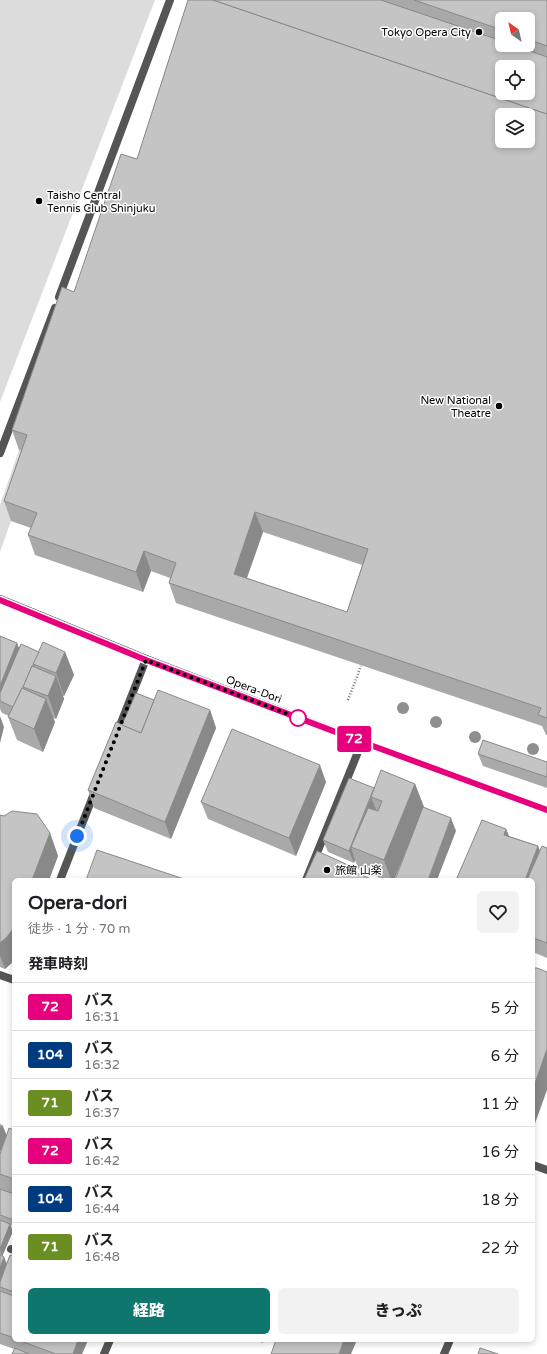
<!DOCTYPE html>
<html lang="ja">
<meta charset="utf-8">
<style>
body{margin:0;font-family:"Varela Round","Noto Sans JP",sans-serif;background:#f2f2f2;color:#202124;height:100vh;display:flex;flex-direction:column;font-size:15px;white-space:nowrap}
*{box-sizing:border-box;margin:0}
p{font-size:13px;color:#757577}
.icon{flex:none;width:22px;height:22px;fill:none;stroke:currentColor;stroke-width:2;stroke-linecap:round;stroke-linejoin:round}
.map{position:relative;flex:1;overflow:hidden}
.details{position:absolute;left:12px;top:878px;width:523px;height:464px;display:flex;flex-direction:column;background:#fff;border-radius:6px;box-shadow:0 2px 6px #0003}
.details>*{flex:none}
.badge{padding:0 8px;border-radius:3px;font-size:14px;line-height:26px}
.needle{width:26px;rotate:326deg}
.fabs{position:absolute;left:495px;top:12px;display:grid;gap:8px}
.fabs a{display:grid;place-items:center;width:40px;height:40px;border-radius:6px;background:#fff;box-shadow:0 2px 6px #0003;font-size:20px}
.you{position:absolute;width:20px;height:20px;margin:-10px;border:3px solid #fff;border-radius:50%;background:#1a73e8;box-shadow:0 0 0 6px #1a73e833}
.map>.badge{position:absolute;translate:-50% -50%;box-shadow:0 0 0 2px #fff}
h2{padding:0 16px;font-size:15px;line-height:36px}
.round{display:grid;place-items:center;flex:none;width:42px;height:42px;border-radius:6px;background:#f2f2f2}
.summary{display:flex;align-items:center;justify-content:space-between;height:68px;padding:0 16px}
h1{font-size:19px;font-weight:800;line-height:30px}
.primary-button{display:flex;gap:8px;margin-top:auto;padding:8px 16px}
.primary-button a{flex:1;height:46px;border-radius:6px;background:#0f766e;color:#fff;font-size:16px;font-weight:800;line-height:46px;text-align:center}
.primary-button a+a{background:#f2f2f2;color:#202124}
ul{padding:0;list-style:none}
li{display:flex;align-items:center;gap:12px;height:48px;padding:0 16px;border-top:1px solid #e0e0e0}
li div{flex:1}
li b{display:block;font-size:15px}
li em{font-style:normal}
li .badge{min-width:44px;font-weight:700;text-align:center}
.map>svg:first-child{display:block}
</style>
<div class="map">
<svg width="547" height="1354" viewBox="0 0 547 1354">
<rect width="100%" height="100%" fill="#fff"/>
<g fill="#dcdcdc">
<polygon points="0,0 155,0 0,402"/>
<polygon points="19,450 34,456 0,552 0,505"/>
</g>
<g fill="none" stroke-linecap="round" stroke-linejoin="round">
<polyline stroke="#777" stroke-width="2.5" stroke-dasharray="1 2" stroke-linecap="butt" points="348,700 361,666"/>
<g stroke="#555" stroke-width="8">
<polyline points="59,297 170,0"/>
<polyline points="0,453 55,308"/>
<polyline points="117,733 146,659"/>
<polyline points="60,880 95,791"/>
<polyline points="0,975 14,980"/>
<polyline points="11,1249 14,1250"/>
</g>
<g stroke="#555" stroke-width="8">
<polyline points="306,880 362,742"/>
<polyline points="533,1165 547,1170"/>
<polyline points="104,1354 110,1340"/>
<polyline points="444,1354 450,1340"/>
</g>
<polyline stroke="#222" stroke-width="8" points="0,599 146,659 362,742 547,810"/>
</g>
<g fill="#8f8f8f">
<circle cx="403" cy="708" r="6"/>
<circle cx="436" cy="722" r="6"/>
<circle cx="475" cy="737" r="6"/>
<circle cx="533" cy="749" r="6"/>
</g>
<g fill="#a9a9a9" fill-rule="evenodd">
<path d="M188,0H547V735H546L542,726L176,603L169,583L170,578L151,571L143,592L35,555L28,535L31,528L11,521L4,501L21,451L19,450L12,430L74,292L137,159ZM502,19H528V45H502ZM263,532L362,565L347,612L247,578Z"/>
<polygon points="0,636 17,643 19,649 39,652 65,652 74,675 64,696 63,696 64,699 56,719 53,718 55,722 43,752 17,740 8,717 9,716 2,713 0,709 0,711"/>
<polygon points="154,700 210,710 216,728 171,839 94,808 88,790 122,725"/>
<polygon points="478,754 547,762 547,788 483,766"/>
<polygon points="326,782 296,856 208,819 201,802"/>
<polygon points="415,784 424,807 394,880 385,880 359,870 355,860 354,863 328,852 323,840 374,788"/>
<polygon points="0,815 50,833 58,856 49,880 14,880 14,961 5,969 0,967"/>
<polygon points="506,829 509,836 538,846 540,851 547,848 547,958 533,952 533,880 456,880"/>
<polygon points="0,1123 6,1136 14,1130 14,1226 10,1225 13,1231 2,1256 0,1282 0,1154 6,1138 0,1152"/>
<polygon points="14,1256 14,1340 88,1340 82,1354 12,1354 14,1349 0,1344 0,1282"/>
<polygon points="255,1340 264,1340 263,1343"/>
</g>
<g fill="#898989">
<polygon points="255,512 263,532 241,594 234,574"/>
<polygon points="144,551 151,571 143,592 136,572"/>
<polygon points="17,643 22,656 0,701 0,686"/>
<polygon points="65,652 74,675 64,696 56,673"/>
<polygon points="56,676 64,699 56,719 48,696"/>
<polygon points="46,699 55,722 43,752 34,729"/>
<polygon points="210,710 216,728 171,839 165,822"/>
<polygon points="0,716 4,727 0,743"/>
<polygon points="320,765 326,782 296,856 289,838"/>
<polygon points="415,784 424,807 394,880 391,880 384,860"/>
<polygon points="371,797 376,810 351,847"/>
<polygon points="451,818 456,831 437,880 428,880"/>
<polygon points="506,829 511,841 504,835"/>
<polygon points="50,833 58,856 49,880 32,880"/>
<polygon points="538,846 543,859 533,880 525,880"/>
<polygon points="351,847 355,860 354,863 349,851"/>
<polygon points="346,864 351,876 344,868"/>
<polygon points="14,925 14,961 5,969 0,955 0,943"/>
<polygon points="547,1049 547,1090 533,1129 533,1089"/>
<polygon points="2,1124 7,1136 0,1152 0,1128"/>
<polygon points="10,1224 13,1231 2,1257 0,1249"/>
<polygon points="4,1257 7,1264 0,1282 0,1268"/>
<polygon points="78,1340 88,1340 82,1354 73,1354"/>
<polygon points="344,1340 357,1340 351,1354 339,1354"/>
</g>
<g fill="#c4c4c4" stroke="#898989" fill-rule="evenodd">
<path d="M188,0H213L547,114V718L538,715L541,708L169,583L176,563L144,551L136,572L28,535L37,513L4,501L27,435L12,430L62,287L74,292L121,154L137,159ZM502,115H528V141H502ZM255,512L368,549L347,612L234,574Z"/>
<path d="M213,0H381L502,41V45H513L547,57V114ZM502,67H528V93H502Z"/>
<polygon points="414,0 547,0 547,46 528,39 528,19 502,19 502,30"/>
<polygon points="0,636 17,643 0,686"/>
<polygon points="43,642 65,652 56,673 33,664"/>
<polygon points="21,644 39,652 33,664 34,666 32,666 23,687 23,689 22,688 13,707 0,701 0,693"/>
<polygon points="32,666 56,676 48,696 23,687"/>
<polygon points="22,688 46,699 34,729 8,717"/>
<polygon points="158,690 210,710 165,822 88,790 116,722 141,733"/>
<polygon points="136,693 154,700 141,733 122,725"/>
<polygon points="232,729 320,765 289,838 201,802"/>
<polygon points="483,740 547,762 547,777 478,754"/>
<polygon points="381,770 415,784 384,860 351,847 368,808 378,811 382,801 371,797"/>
<polygon points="349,778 374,788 349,851 323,840"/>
<polygon points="423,807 451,818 428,880 395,880"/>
<polygon points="12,811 37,814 50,833 32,880 14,880 14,925 13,929 7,937 0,943 0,815 4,816"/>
<polygon points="482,820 506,829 504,835 538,846 525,880 456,880"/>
<polygon points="542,846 547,848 547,943 533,938 533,880 527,880"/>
<polygon points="97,850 184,879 184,880 86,880"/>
<polygon points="317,851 346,864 344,868 369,878 369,880 304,880"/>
<polygon points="533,968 537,968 547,972 547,1049 533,1089"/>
<polygon points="9,1128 14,1130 14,1179 0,1174 0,1154"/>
<polygon points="0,1189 14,1194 14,1220 0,1215"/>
<polygon points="0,1220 10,1224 0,1249"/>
<polygon points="0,1255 4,1257 0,1268"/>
<polygon points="10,1255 14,1256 14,1292 0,1287 0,1282"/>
<polygon points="0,1291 14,1296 14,1338 0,1333"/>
<polygon points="18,1340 78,1340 73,1354 56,1354"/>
<polygon points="276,1340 344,1340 339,1354 271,1354"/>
<polygon points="15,1348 29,1354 12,1354"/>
<polygon points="480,1348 498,1354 478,1354"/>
</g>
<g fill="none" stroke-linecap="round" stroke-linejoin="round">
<defs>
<polyline id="line" points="0,600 146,660 362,742 547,810"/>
</defs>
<use href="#line" stroke="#fff" stroke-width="9"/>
<use href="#line" stroke="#e6007e" stroke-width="6"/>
<polyline stroke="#000" stroke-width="4" stroke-dasharray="0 7.2" points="77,836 146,660 304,720 298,718"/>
</g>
<g fill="#000" stroke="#fff" stroke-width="1.5">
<circle cx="479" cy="32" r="4"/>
<circle cx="39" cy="201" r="4"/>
<circle cx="499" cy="406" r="4"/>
<circle cx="327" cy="870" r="4"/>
</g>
<circle fill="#fff" stroke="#e6007e" stroke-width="2" cx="298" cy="718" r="8"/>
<g text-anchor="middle" stroke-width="3" stroke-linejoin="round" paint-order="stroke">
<g font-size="11" fill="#000" stroke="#fff" text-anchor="end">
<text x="471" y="36">Tokyo Opera City</text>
<text x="47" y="199" text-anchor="start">Taisho Central<tspan x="47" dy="13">Tennis Club Shinjuku</tspan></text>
<text x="491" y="404">New National<tspan x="491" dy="13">Theatre</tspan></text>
<text x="335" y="874" text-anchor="start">旅館 山楽</text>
</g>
<g font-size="11" fill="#000" stroke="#fff">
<text transform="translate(254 689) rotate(21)" y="4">Opera-Dori</text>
</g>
</g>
</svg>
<div class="fabs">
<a><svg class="needle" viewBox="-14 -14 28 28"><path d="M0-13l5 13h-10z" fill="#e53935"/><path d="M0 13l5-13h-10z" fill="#757577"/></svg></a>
<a><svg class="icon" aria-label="locate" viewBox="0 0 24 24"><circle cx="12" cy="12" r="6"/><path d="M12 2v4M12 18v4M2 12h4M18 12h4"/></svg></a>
<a><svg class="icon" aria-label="layers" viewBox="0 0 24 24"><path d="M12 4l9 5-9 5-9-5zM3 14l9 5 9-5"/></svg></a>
</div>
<div class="you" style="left:77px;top:836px"></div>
<b class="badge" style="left:354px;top:739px;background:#e6007e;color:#fff">72</b>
<section class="details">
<div class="summary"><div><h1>Opera-dori</h1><p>徒歩 · 1 分 · 70 m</p></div><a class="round"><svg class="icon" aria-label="heart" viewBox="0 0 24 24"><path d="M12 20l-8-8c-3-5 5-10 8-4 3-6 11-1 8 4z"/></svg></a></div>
<h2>発車時刻</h2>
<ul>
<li><span class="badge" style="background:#e6007e;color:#fff">72</span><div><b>バス</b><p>16:31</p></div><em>5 分</em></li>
<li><span class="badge" style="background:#003b80;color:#fff">104</span><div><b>バス</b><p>16:32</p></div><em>6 分</em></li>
<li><span class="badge" style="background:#6b8e23;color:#fff">71</span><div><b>バス</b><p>16:37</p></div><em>11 分</em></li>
<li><span class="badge" style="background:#e6007e;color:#fff">72</span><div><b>バス</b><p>16:42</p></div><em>16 分</em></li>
<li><span class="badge" style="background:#003b80;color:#fff">104</span><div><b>バス</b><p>16:44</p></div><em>18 分</em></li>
<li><span class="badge" style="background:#6b8e23;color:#fff">71</span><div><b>バス</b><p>16:48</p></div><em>22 分</em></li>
</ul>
<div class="primary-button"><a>経路</a><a>きっぷ</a></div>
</section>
</div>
